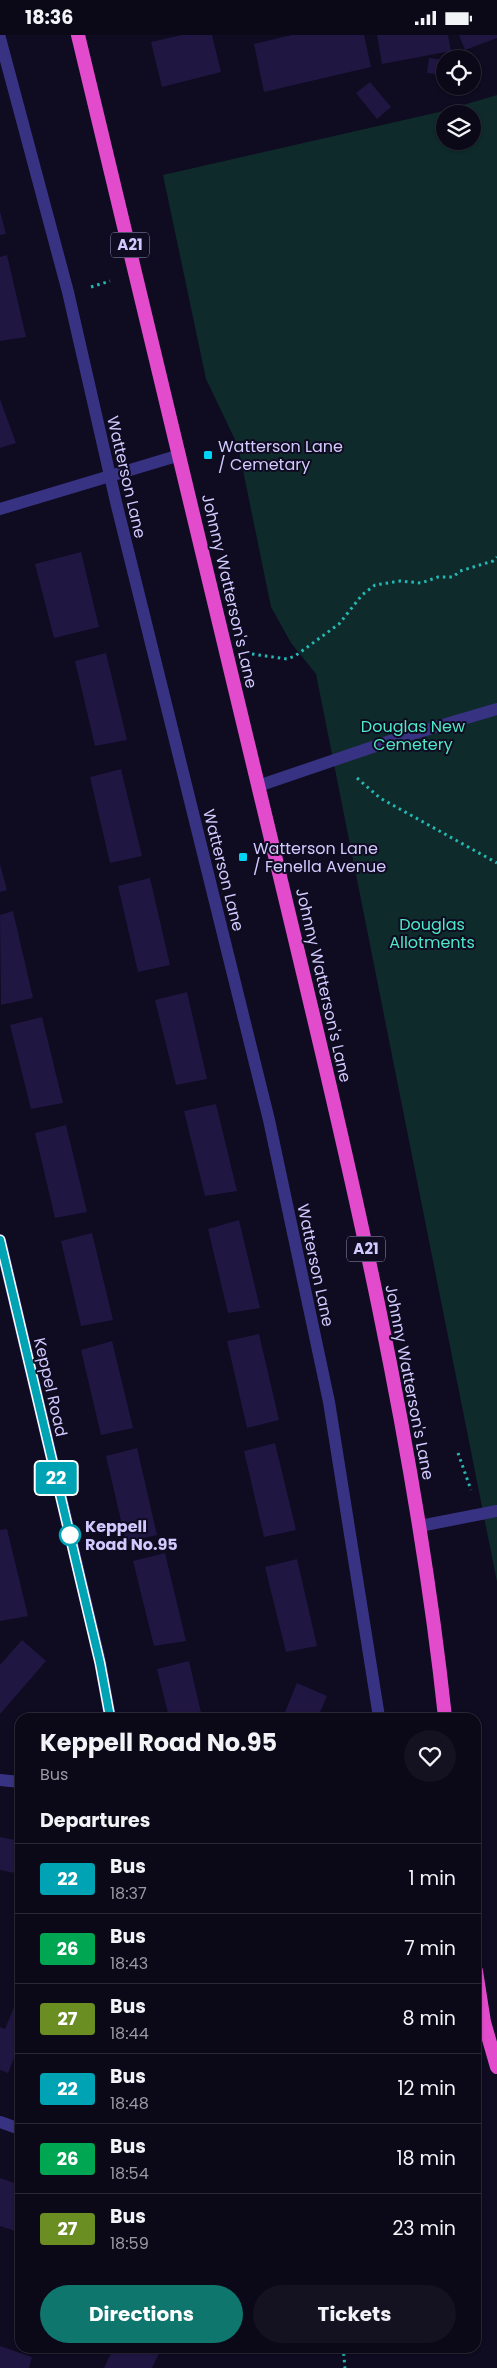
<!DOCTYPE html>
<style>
body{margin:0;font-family:Poppins,sans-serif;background:#141121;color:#f1f3f6;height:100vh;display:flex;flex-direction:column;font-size:19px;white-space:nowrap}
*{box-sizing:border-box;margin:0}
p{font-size:16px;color:#9a9aa2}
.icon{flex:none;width:28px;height:28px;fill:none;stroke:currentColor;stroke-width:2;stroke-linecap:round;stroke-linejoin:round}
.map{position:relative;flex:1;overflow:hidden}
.drawer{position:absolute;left:15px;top:1678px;width:466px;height:640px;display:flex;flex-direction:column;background:#0b0818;border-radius:15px;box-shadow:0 1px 4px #0004,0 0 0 1px #2b2937}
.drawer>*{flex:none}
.badge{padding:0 10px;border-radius:4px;font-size:18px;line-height:32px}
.tools{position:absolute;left:436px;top:15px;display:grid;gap:10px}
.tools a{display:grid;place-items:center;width:45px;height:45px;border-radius:50%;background:#0b0818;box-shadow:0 1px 4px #0004,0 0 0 1px #2b2937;font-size:25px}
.map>.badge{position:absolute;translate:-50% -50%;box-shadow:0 0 0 2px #fff}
h2{padding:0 25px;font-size:19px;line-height:45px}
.round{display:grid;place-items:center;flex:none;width:52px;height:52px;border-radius:26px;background:#141121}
.headline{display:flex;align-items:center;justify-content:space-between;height:85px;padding:0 25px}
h1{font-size:24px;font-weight:700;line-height:38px}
.primary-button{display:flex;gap:10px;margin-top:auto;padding:10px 25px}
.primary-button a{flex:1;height:58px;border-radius:30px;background:#0f766e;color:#fff;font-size:20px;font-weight:700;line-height:58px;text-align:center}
.primary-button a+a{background:#141121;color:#f1f3f6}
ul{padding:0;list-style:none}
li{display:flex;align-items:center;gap:15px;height:70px;padding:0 25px;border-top:1px solid #2b2937}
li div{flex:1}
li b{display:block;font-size:19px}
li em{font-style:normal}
li .badge{min-width:55px;font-weight:700;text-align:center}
.status{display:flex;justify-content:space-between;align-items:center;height:35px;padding:0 25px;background:#0b0818;direction:ltr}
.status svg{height:14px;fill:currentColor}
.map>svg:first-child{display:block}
</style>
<div class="status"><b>18:36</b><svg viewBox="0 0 49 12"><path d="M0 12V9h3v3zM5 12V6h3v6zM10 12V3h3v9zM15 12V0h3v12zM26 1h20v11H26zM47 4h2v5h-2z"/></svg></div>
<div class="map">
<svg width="497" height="2333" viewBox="0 0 497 2333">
<rect width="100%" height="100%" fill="#0f0b20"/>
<path fill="#0e2a2a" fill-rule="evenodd" d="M497,60V1547L316,639L291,608L271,572L238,411L206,344L163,140L439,77ZM445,79H472V106H445Z"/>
<g fill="#201642">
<polygon points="182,0 212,0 221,37 162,52 151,7"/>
<polygon points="292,0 364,0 371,32 264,57 254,9"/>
<polygon points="377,0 448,0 451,16 382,29"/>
<polygon points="459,0 497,0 497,3 465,15"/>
<polygon points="429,23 445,25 444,40 427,38"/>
<polygon points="370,47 391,72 377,84 356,58"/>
<polygon points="0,176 6,199 0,200"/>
<polygon points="7,220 26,302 0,306 0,222"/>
<polygon points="0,364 16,408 0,413"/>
<polygon points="81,517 99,592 54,603 35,529"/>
<polygon points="106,618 127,705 95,711 75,626"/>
<polygon points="121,734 142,821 110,828 90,742"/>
<polygon points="0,829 7,855 0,857"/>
<polygon points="150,843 170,930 138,937 118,851"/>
<polygon points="13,876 33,963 1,970 0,880"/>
<polygon points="187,957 207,1044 176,1050 155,965"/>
<polygon points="42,982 63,1068 31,1074 10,990"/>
<polygon points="216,1069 237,1156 205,1161 184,1076"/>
<polygon points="66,1090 87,1177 55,1183 35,1098"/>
<polygon points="239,1185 260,1273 228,1278 208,1194"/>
<polygon points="92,1198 113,1285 81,1291 61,1206"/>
<polygon points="259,1299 279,1385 247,1393 227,1306"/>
<polygon points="112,1306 133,1393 101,1400 81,1315"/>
<polygon points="275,1408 296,1495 264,1502 244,1416"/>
<polygon points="137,1413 157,1500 126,1507 106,1421"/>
<polygon points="7,1494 28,1581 0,1586 0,1495"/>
<polygon points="165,1518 186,1606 154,1611 133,1526"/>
<polygon points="297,1524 317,1611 286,1617 265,1532"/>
<polygon points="22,1605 46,1626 0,1679 0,1630"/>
<polygon points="189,1626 202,1682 169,1682 157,1634"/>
<polygon points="297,1648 327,1661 318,1682 283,1682"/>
<polygon points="0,1802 20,1806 20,1839 0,1835"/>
<polygon points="14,1972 20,1974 20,2008 8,2038 0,2035 0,1992 5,1994"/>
<polygon points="0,2143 20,2150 18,2197 0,2191"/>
<polygon points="0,2311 32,2322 29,2333 0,2333"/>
<polygon points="114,2312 162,2312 152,2333 104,2333"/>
</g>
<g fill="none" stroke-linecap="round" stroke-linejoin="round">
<g stroke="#24b9b5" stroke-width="3" stroke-dasharray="2.5 4" stroke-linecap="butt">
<polyline points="91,252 110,246"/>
<polyline points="252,619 287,624 295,621 339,589 362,560 375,550 400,546 421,548 438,542 453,542 460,536 493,526 497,522"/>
<polyline points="357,743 380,763 497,828"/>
<polyline points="458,1418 471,1455"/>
<polyline points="343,2312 345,2333"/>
</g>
<g stroke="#383283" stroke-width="12">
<polyline points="258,751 402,702 497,674"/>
<polyline points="420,1491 497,1476"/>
</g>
<g stroke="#383283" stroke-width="12">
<polyline points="0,3 68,257 116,467 269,1085 329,1367 379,1682"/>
<polyline points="0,474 180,420"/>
<polyline points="0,1205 100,1627 110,1682"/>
<polyline points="0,1745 20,1747"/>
<polyline points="0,2087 20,2094"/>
</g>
<g stroke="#e24bcc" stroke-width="14">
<path d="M78,0C146,283 214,567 282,850C348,1125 415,1401 445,1682"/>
<polyline points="476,1936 484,1987 497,2032"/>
</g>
</g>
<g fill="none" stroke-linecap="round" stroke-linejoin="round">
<defs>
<polyline id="line" points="0,1205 100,1628 110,1682"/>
</defs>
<use href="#line" stroke="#fff" stroke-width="11"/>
<use href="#line" stroke="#00a3b4" stroke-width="8"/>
</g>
<g fill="#00d4f5" stroke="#0f0b20" stroke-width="2">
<rect x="203" y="415" width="10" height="10" rx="2.5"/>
<rect x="238" y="817" width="10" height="10" rx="2.5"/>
</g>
<circle fill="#fff" stroke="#00a3b4" stroke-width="2.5" cx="70" cy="1500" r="10"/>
<g text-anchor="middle" stroke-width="4" stroke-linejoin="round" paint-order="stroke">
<g fill="#0f0b20" stroke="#9891bc" stroke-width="1">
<rect x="111" y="197.5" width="38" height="25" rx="4"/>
<rect x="347" y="1201.5" width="38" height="25" rx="4"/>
</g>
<g font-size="15" font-weight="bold" fill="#d2caff">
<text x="130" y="215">A21</text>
<text x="366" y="1219">A21</text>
</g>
<g font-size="16" fill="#d2caff" stroke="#0f0b20" text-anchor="start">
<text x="218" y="417">Watterson Lane<tspan x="218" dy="18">/ Cemetary</tspan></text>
<text x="253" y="819">Watterson Lane<tspan x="253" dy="18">/ Fenella Avenue</tspan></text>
</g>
<g font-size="16" fill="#d2caff" stroke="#0f0b20">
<text transform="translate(127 442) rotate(77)" y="6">Watterson Lane</text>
<text transform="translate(230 556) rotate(77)" y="6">Johnny Watterson's Lane</text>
<text transform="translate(224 835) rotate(76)" y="6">Watterson Lane</text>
<text transform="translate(324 950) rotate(77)" y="6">Johnny Watterson's Lane</text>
<text transform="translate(316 1230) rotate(78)" y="6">Watterson Lane</text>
<text transform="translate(410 1347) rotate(79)" y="6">Johnny Watterson's Lane</text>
<text transform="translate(51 1352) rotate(77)" y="6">Keppel Road</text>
</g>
<g font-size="16" fill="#4de8c6" stroke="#0f0b20">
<text x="413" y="697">Douglas New<tspan x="413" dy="18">Cemetery</tspan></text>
<text x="432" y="895">Douglas<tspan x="432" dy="18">Allotments</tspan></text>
</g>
<g font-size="16" font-weight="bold" fill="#d2caff" stroke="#0f0b20" text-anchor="start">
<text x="85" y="1497">Keppell<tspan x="85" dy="18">Road No.95</tspan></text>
</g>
</g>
</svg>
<div class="tools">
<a><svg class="icon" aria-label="locate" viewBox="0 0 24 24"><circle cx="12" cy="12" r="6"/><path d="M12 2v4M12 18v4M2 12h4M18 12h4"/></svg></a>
<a><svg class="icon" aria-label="layers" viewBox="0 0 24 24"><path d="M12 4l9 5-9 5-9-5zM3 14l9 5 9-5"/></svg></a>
</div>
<b class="badge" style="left:56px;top:1443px;background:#00a3b4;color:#fff">22</b>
<section class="drawer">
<div class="headline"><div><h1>Keppell Road No.95</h1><p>Bus</p></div><a class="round"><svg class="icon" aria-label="heart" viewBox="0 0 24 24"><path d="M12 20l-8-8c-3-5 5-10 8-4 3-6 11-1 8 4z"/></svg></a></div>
<h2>Departures</h2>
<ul>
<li><span class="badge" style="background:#00a3b4;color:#fff">22</span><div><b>Bus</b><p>18:37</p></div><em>1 min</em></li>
<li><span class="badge" style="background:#00a651;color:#fff">26</span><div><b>Bus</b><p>18:43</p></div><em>7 min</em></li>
<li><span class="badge" style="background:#6b8e23;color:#fff">27</span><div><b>Bus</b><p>18:44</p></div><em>8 min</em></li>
<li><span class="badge" style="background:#00a3b4;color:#fff">22</span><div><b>Bus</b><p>18:48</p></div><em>12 min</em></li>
<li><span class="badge" style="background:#00a651;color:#fff">26</span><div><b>Bus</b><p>18:54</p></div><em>18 min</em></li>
<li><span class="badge" style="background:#6b8e23;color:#fff">27</span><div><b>Bus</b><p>18:59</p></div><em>23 min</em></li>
</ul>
<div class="primary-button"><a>Directions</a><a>Tickets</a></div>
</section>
</div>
